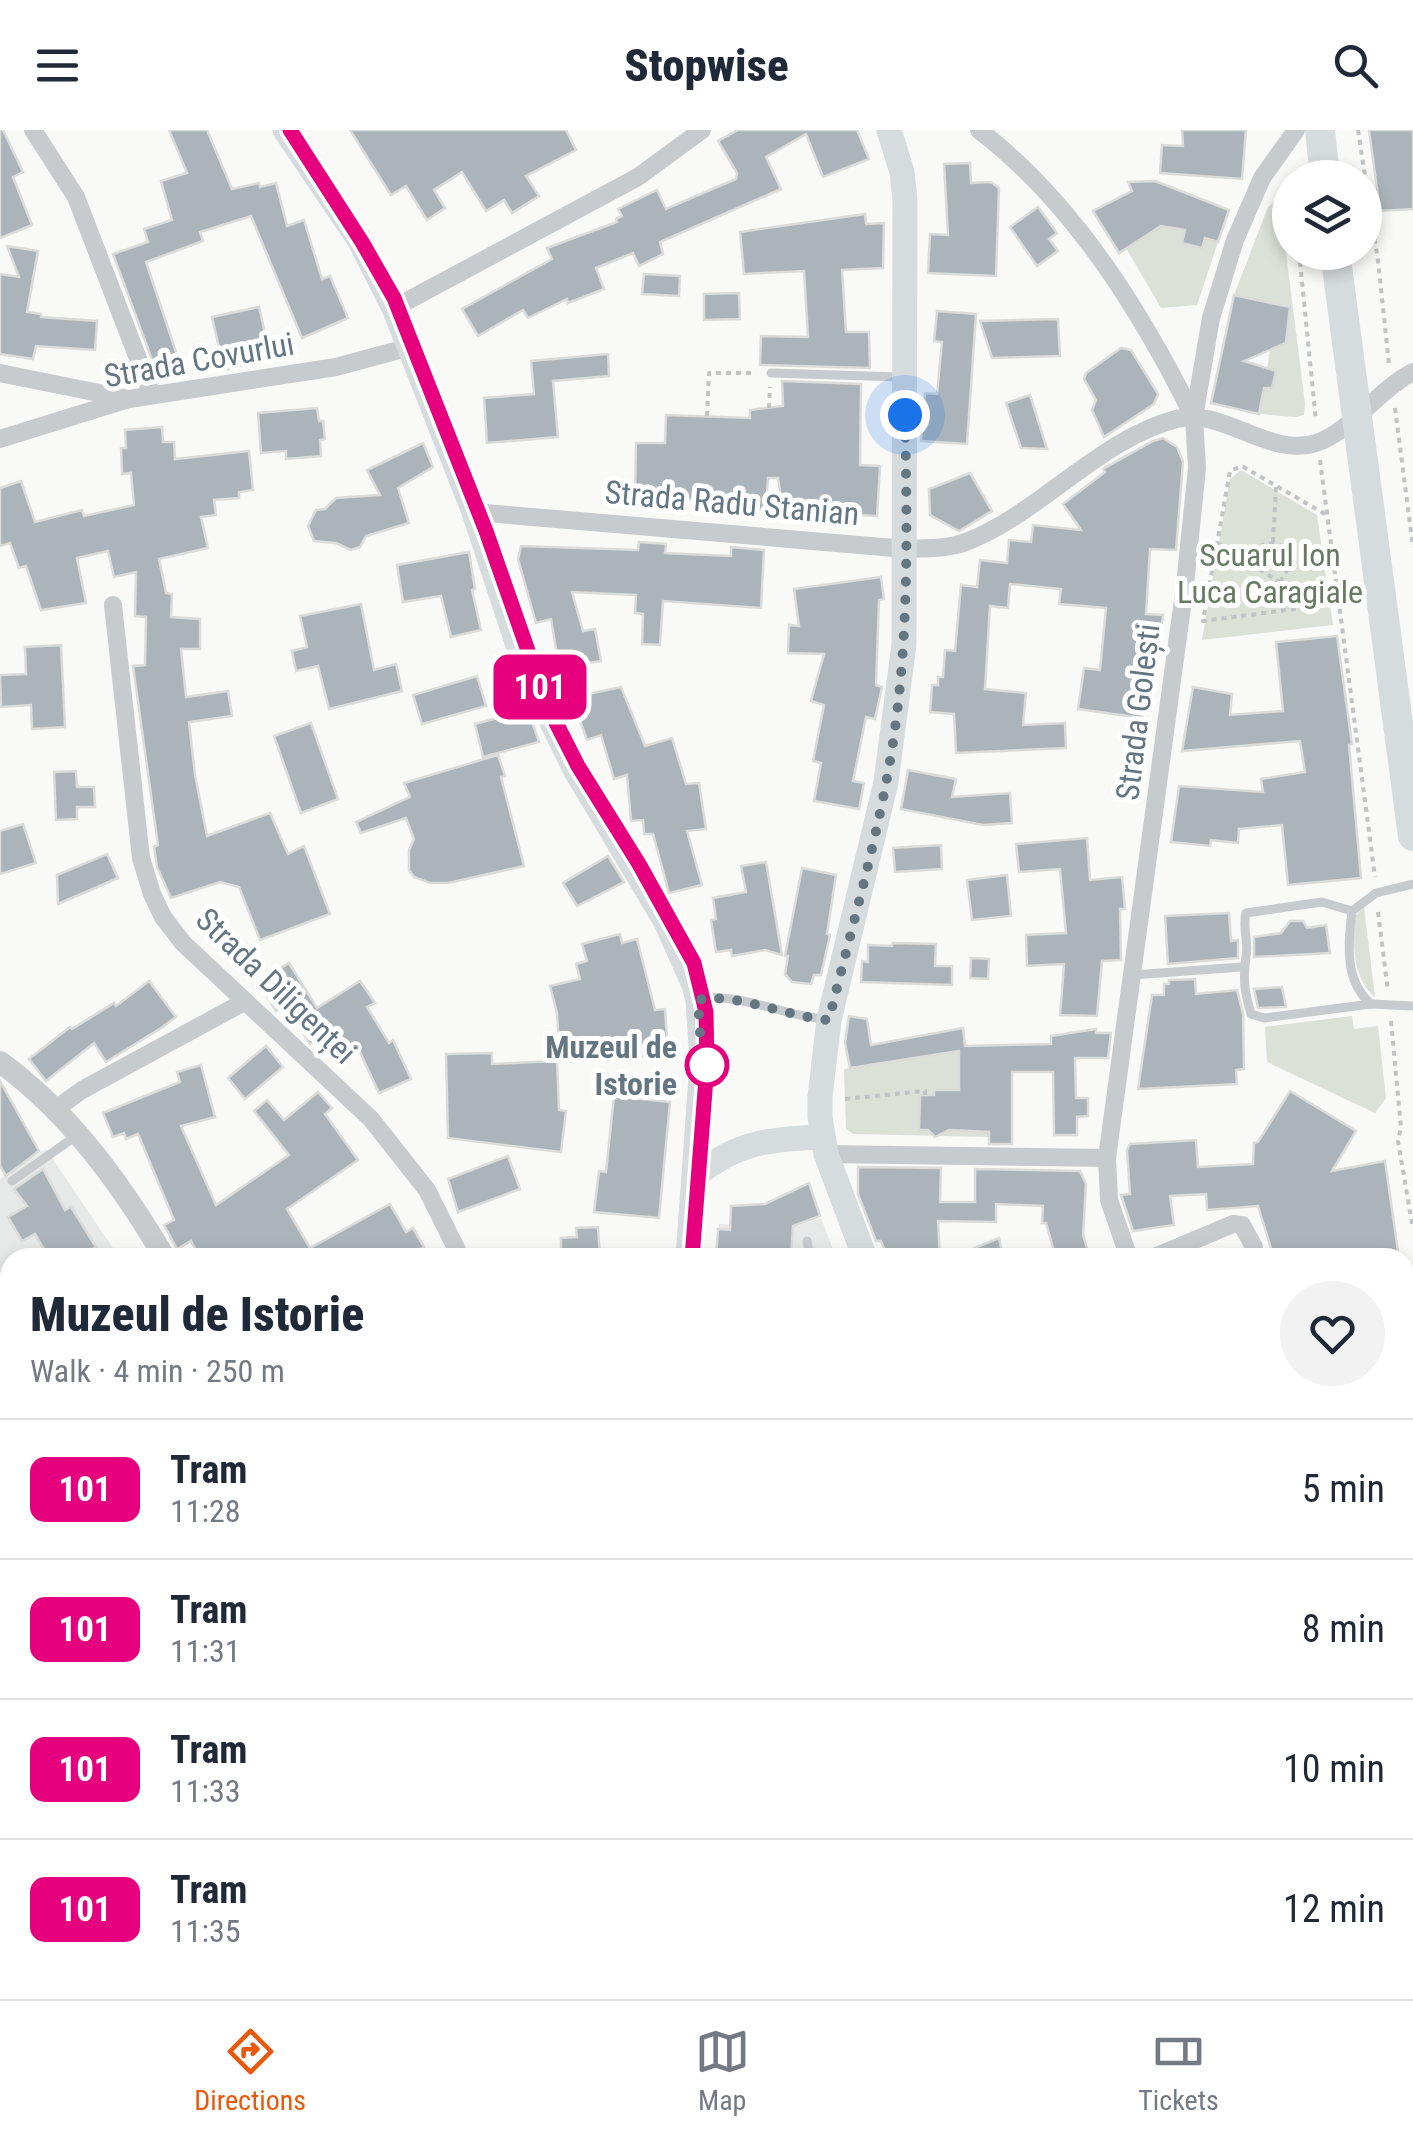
<!DOCTYPE html>
<meta charset="utf-8">
<style>
body{margin:0;font-family:"Roboto Condensed",sans-serif;background:#f2f2f3;color:#1f2937;height:100vh;display:flex;flex-direction:column;font-size:38px;white-space:nowrap}
*{box-sizing:border-box;margin:0}
p{font-size:32px;color:#747a83}
.icon{flex:none;width:55px;height:55px;fill:none;stroke:currentColor;stroke-width:2;stroke-linecap:round;stroke-linejoin:round}
.map{position:relative;flex:1;overflow:hidden}
.details{position:absolute;left:0px;top:1118px;width:1415px;height:752px;display:flex;flex-direction:column;background:#fff;border-radius:30px 30px 0 0;box-shadow:0 5px 15px #0003}
.details>*{flex:none}
.badge{padding:0 20px;border-radius:15px;font-size:35px;line-height:65px}
.fabs{position:absolute;left:1272px;top:30px;display:grid;gap:20px}
.fabs a{display:grid;place-items:center;width:110px;height:110px;border-radius:50%;background:#fff;box-shadow:0 5px 15px #0003;font-size:50px}
.you{position:absolute;width:50px;height:50px;margin:-25px;border:8px solid #fff;border-radius:50%;background:#1a73e8;box-shadow:0 0 0 15px #1a73e833}
.map>.badge{position:absolute;translate:-50% -50%;box-shadow:0 0 0 5px #fff}
.round{display:grid;place-items:center;flex:none;width:105px;height:105px;border-radius:52px;background:#f2f2f3}
.head{display:flex;align-items:center;justify-content:space-between;height:170px;padding:0 30px}
h1{font-size:48px;font-weight:800;line-height:75px}
ul{padding:0;list-style:none}
li{display:flex;align-items:center;gap:30px;height:140px;padding:0 30px;border-top:2px solid #e0e1e3}
li div{flex:1}
li b{display:block;font-size:38px}
li em{font-style:normal}
li .badge{min-width:110px;font-weight:700;text-align:center}
header{display:flex;justify-content:space-between;align-items:center;height:130px;padding:0 30px;background:#fff;font-size:45px;font-weight:800}
.dock{display:flex;justify-content:space-around;align-items:center;height:140px;border-top:2px solid #e0e1e3;background:#fff;font-size:28px;color:#747a83}
.dock a{display:grid;justify-items:center;gap:5px}
.dock .on{color:#ea580c}
.map>svg:first-child{display:block}
</style>
<header><svg class="icon" aria-label="menu" viewBox="0 0 24 24"><path d="M4 6h16M4 12h16M4 18h16"/></svg>Stopwise<svg class="icon" aria-label="search" viewBox="0 0 24 24"><circle cx="10" cy="10" r="6"/><path d="M15 15l6 6"/></svg></header>
<div class="map">
<svg width="1413" height="1869" viewBox="0 0 1413 1869">
<rect width="100%" height="100%" fill="#f9f9f7"/>
<g fill="#e7e8e8">
<polygon points="46,1019 119,1127 10,1128 10,1293 0,1293 0,1049"/>
<polygon points="821,1088 836,1127 716,1128 719,1094 791,1098"/>
<polygon points="1405,1606 1413,1623 1413,1726 1405,1730"/>
</g>
<g fill="#dbe1d7">
<polygon points="1273,73 1280,76 1305,273 1304,285 1296,287 1259,284 1264,258 1272,258 1276,242 1267,239 1271,213 1281,215 1286,211 1290,178 1234,165 1268,77"/>
<polygon points="1158,96 1185,100 1183,113 1201,118 1205,108 1218,112 1197,175 1161,178 1126,118"/>
<polygon points="1241,340 1317,385 1333,495 1202,510 1230,349"/>
<path d="M1364,777L1375,867C1352,848 1352,812 1356,785Z"/>
<polygon points="1352,886 1354,899 1378,896 1386,968 1375,983 1267,932 1265,897"/>
<polygon points="991,915 989,1007 853,1004 846,999 844,939"/>
<polygon points="1413,1294 1413,1623 1405,1606 1405,1297"/>
</g>
<g fill="#abb4ba" stroke="#dbdbd9" stroke-width="2.5">
<polygon points="0,0 3,0 23,42 13,47 32,95 0,108"/>
<polygon points="169,0 207,0 232,59 259,53 260,57 276,53 287,96 304,90 322,149 330,146 348,188 302,208 251,86 200,102 203,111 146,132 178,228 154,235 113,124 148,112 144,99 172,90 161,51 187,43"/>
<polygon points="350,0 566,0 576,20 526,46 539,66 512,83 504,70 486,81 462,42 434,60 445,78 427,90 406,56 391,65"/>
<polygon points="738,0 857,0 869,29 823,47 806,4 766,27 781,59 660,112 663,124 639,136 633,123 596,138 604,159 568,173 567,169 528,188 523,180 478,206 462,179 552,129 547,118 617,92 616,89 622,86 618,79 657,60 666,79 736,49 737,43 718,11"/>
<polygon points="1182,0 1246,0 1242,49 1160,43 1162,15 1183,16"/>
<polygon points="1369,0 1413,0 1413,79 1380,81"/>
<polygon points="970,33 971,53 991,52 999,58 996,146 928,143 930,104 948,105 944,34"/>
<polygon points="1155,51 1229,80 1218,112 1205,108 1202,118 1182,113 1185,100 1161,96 1119,123 1093,81 1132,61 1128,52"/>
<polygon points="1038,77 1057,103 1049,109 1058,121 1037,136 1010,97"/>
<polygon points="865,84 866,94 884,93 883,138 842,140 846,202 869,202 870,238 760,235 761,206 808,207 804,141 744,144 740,102"/>
<polygon points="7,116 38,121 27,182 41,184 41,187 97,191 95,220 36,216 33,229 0,224 0,144 19,147"/>
<polygon points="644,144 680,146 679,166 642,164"/>
<polygon points="739,163 740,189 704,190 704,164"/>
<polygon points="1234,165 1290,177 1286,213 1244,231 1276,241 1272,258 1264,258 1259,284 1211,273"/>
<polygon points="259,177 271,229 224,240 212,187"/>
<polygon points="937,181 976,184 967,314 921,311 925,263 937,264 942,212 934,211"/>
<polygon points="1058,189 1060,226 992,228 980,191"/>
<polygon points="1121,218 1131,220 1158,264 1154,274 1104,307 1092,280 1096,270 1084,249 1086,243"/>
<polygon points="608,224 609,246 553,251 558,307 487,313 484,268 534,264 531,231"/>
<polygon points="782,251 861,254 860,335 880,336 877,386 783,381 778,348 768,348 766,381 717,378 718,372 635,365 636,313 665,313 666,285 750,288 750,280 783,276"/>
<polygon points="1030,265 1047,319 1021,318 1006,273"/>
<polygon points="317,278 319,291 323,291 325,309 320,310 321,326 286,329 286,321 261,323 258,283"/>
<polygon points="162,297 163,312 174,312 175,329 249,321 253,360 239,362 239,368 214,370 216,385 201,387 208,418 159,429 166,463 172,464 171,487 200,489 200,519 181,519 186,567 228,561 232,586 189,592 195,645 207,706 270,683 288,724 304,716 330,784 260,810 239,757 220,752 171,768 157,737 154,717 158,715 133,536 145,535 146,487 135,486 136,442 114,447 108,421 77,428 86,473 41,480 26,436 19,438 10,413 0,416 0,358 21,351 35,392 82,380 84,386 134,375 131,343 122,344 121,318 126,318 125,300"/>
<polygon points="1163,308 1177,317 1183,332 1176,420 1150,419 1146,484 1163,485 1159,517 1151,516 1142,588 1078,579 1084,538 1100,540 1106,478 1059,474 1061,459 1010,454 1008,478 990,476 985,559 1026,563 1023,595 1065,593 1066,618 956,623 954,584 930,582 932,555 938,555 938,547 943,547 945,520 955,521 961,455 977,457 980,430 1007,433 1009,410 1031,412 1033,395 1081,400 1063,374 1105,342 1103,339 1153,311"/>
<polygon points="423,313 433,337 398,358 409,393 366,406 360,417 351,420 336,413 314,411 308,396 316,380 325,379 336,368 380,365 367,340"/>
<polygon points="970,343 992,381 959,401 930,385 929,359"/>
<polygon points="639,412 666,414 665,423 731,426 731,417 764,420 761,478 663,471 660,515 642,514 643,484 635,483 636,465 572,462 583,501 595,499 601,531 571,536 569,523 557,525 551,489 536,493 518,429 521,416 638,420"/>
<polygon points="469,422 475,459 472,460 481,500 451,507 441,466 403,472 397,435"/>
<polygon points="881,447 884,469 879,470 876,555 882,557 875,589 866,587 853,651 864,653 859,679 814,671 821,633 813,631 824,575 811,571 824,524 788,523 789,495 799,496 794,459"/>
<polygon points="361,474 374,540 396,534 402,561 329,579 318,536 296,541 292,521 307,517 300,486"/>
<polygon points="1337,506 1352,614 1349,615 1361,748 1288,755 1282,695 1239,699 1238,713 1211,710 1210,716 1171,712 1179,656 1263,662 1261,649 1305,642 1300,611 1182,621 1193,557 1232,564 1230,585 1283,581 1276,512"/>
<polygon points="61,515 65,597 32,599 31,575 1,577 0,545 26,544 25,517"/>
<polygon points="477,546 486,576 422,594 413,565"/>
<polygon points="621,557 645,616 672,608 686,654 699,653 706,699 687,701 702,755 669,763 653,704 644,704 643,690 631,691 627,645 614,649 601,605 587,610 574,574 589,569 588,564"/>
<polygon points="528,580 539,612 483,627 475,594"/>
<polygon points="311,593 338,669 301,683 274,606"/>
<polygon points="498,625 505,646 501,647 524,736 448,753 430,753 414,747 409,740 409,720 414,709 406,688 361,703 356,692 410,667 404,653"/>
<polygon points="908,640 956,649 952,667 1010,663 1012,693 983,695 901,679"/>
<polygon points="76,641 77,657 94,657 95,677 77,677 77,689 56,690 54,642"/>
<polygon points="23,694 36,733 0,744 0,701"/>
<polygon points="1087,708 1090,750 1122,747 1125,779 1120,779 1121,830 1102,831 1097,886 1060,885 1064,834 1027,836 1026,805 1066,803 1060,739 1019,742 1016,714"/>
<polygon points="941,715 942,739 895,742 893,718"/>
<polygon points="107,724 118,748 58,774 57,745"/>
<polygon points="608,726 624,752 577,776 563,753"/>
<polygon points="766,732 782,825 765,820 732,826 731,820 716,822 711,790 716,789 713,768 746,762 741,736"/>
<polygon points="802,738 836,745 827,804 830,805 821,845 814,845 811,854 792,852 785,844 788,826 785,826"/>
<polygon points="1007,745 1011,786 972,790 967,750"/>
<polygon points="1229,783 1231,811 1238,810 1238,828 1168,834 1165,786"/>
<polygon points="1290,791 1303,791 1307,798 1326,795 1330,823 1254,827 1254,807 1281,803"/>
<polygon points="620,804 622,813 637,809 655,880 665,879 668,925 560,932 557,883 550,856 580,849 576,834 587,831 582,814"/>
<polygon points="893,813 936,814 935,836 952,836 952,855 861,852 862,831 868,832 868,815 892,816"/>
<polygon points="971,828 989,829 988,849 970,848"/>
<polygon points="289,833 317,878 360,851 375,873 367,877 389,913 393,910 411,949 379,963 359,920 338,932 322,906 310,914 285,875 276,881 258,852"/>
<polygon points="1195,849 1196,864 1237,860 1243,884 1244,939 1236,940 1237,954 1138,959 1152,865 1164,865 1164,854 1169,854 1169,850"/>
<polygon points="149,851 176,887 161,898 106,932 94,913 46,951 29,929 70,897 72,899 114,873 116,876"/>
<polygon points="1282,857 1286,877 1258,878 1254,859"/>
<polygon points="849,886 867,889 871,915 963,898 965,916 1051,914 1051,906 1096,899 1096,903 1111,903 1108,928 1075,928 1076,968 1088,968 1088,986 1077,987 1077,1005 1054,1005 1053,942 1012,942 1012,1014 989,1014 989,1002 949,1000 935,1007 928,1000 919,1000 920,965 934,965 934,960 959,960 959,921 850,938 845,913"/>
<polygon points="266,916 283,937 245,969 228,948"/>
<polygon points="492,923 492,934 557,931 559,980 566,981 561,1022 448,1008 446,924"/>
<polygon points="201,935 215,987 181,996 216,1075 289,1025 254,981 267,970 284,990 318,962 332,978 325,984 358,1030 287,1079 310,1118 390,1074 406,1102 413,1098 424,1117 405,1128 200,1128 191,1111 177,1119 164,1095 174,1090 138,1004 126,1009 124,1003 113,1007 103,983 180,952 177,942"/>
<polygon points="0,951 39,1021 6,1046 0,1036"/>
<polygon points="1290,961 1356,1001 1332,1041 1385,1031 1399,1128 1274,1128 1258,1076 1207,1080 1206,1064 1170,1066 1174,1095 1133,1101 1121,1065 1130,1064 1127,1020 1130,1014 1196,1010 1198,1037 1253,1034 1254,1013 1258,1012"/>
<polygon points="614,966 670,972 659,1088 594,1082 599,1041 606,1042"/>
<polygon points="508,1026 520,1059 458,1082 448,1049"/>
<polygon points="858,1037 941,1038 940,1072 975,1072 975,1039 1080,1041 1086,1054 1083,1105 1090,1128 1056,1128 1046,1093 1042,1093 1043,1076 996,1074 996,1092 938,1091 940,1128 888,1128 881,1111 876,1111 858,1064"/>
<polygon points="43,1039 65,1080 71,1077 96,1117 91,1120 95,1128 49,1128 35,1104 22,1111 8,1087 27,1076 14,1059"/>
<polygon points="809,1053 820,1086 793,1096 791,1128 716,1128 718,1099 730,1100 731,1076 765,1074"/>
<polygon points="598,1097 600,1128 561,1128 561,1108 577,1107 576,1098"/>
<polygon points="999,1108 1003,1128 952,1128 952,1127"/>
</g>
<g fill="none" stroke-linecap="round" stroke-linejoin="round">
<g stroke="#c1c3c5" stroke-width="4" stroke-dasharray="5 5" stroke-linecap="butt">
<polyline points="1358,0 1378,131 1389,234"/>
<polyline points="1299,122 1316,291"/>
<polyline points="769,278 770,257"/>
<polyline points="1395,278 1413,417"/>
<polyline points="707,286 709,243 756,243"/>
<polyline points="1320,330 1375,747"/>
<polyline points="1325,384 1242,336 1230,341 1203,491 1340,473"/>
<polyline points="1273,412 1276,357"/>
<polyline points="1217,413 1315,474"/>
<path d="M1248,432C1256,416 1264,409 1282,416L1292,432L1280,452"/>
<polyline points="1292,432 1334,439"/>
<polyline points="1378,782 1388,861"/>
<polyline points="1391,891 1401,997 1398,1011 1413,1099"/>
<polyline points="845,969 925,961 925,965"/>
<polyline points="1405,1175 1413,1170"/>
<polyline points="1405,1410 1413,1427"/>
<polyline points="1405,1450 1413,1447"/>
<polyline points="1405,1475 1413,1472"/>
<polyline points="1405,1486 1413,1503"/>
<polyline points="1405,1564 1413,1560"/>
<polyline points="1405,1717 1413,1734"/>
</g>
<g stroke="#c7cbce" stroke-width="9">
<polyline points="771,243 901,247"/>
<path d="M1352,781L1322,772L1246,783C1242,798 1249,811 1246,826C1243,849 1244,860 1251,884L1264,888L1371,874L1413,876"/>
<polyline points="1133,845 1241,837"/>
<path d="M700,869C741,862 785,887 826,889"/>
<path d="M1371,874C1344,851 1348,813 1352,781L1376,763L1413,754"/>
<polyline points="12,1051 76,1006"/>
<polyline points="807,1111 810,1128"/>
<polyline points="0,1225 10,1224"/>
</g>
<g stroke="#c7cbce" stroke-width="14">
<polyline points="1405,1780 1413,1777"/>
<polyline points="1019,1860 1024,1869"/>
<polyline points="1328,1860 1331,1869"/>
<polyline points="1194,1869 1215,1860"/>
</g>
<g stroke="#c7cbce" stroke-width="18">
<polyline points="33,0 76,67 152,265"/>
<path d="M979,0C1073,72 1141,181 1193,286"/>
<polyline points="394,178 638,47 702,0"/>
<polyline points="0,243 124,268"/>
<polyline points="0,309 129,269 336,237 410,217"/>
<path d="M474,382L906,419C926,418 947,419 966,412C1039,384 1098,310 1176,289C1222,277 1269,328 1316,313C1350,302 1379,259 1413,242"/>
<polyline points="113,475 141,728 152,764 163,787 183,813 371,989 427,1060 461,1128"/>
<polyline points="57,978 82,960 244,872"/>
<polyline points="826,1024 1107,1028"/>
<polyline points="1129,1128 1109,1070 1107,1028 1185,455 1197,338 1194,287 1211,188 1235,110 1262,48 1296,0"/>
<polyline points="1152,1128 1233,1094 1242,1095 1254,1117 1250,1128"/>
<polyline points="460,1860 464,1869"/>
<polyline points="550,1860 566,1869"/>
<polyline points="141,1869 145,1860"/>
<polyline points="330,1869 351,1860"/>
</g>
<path stroke="#c7cbce" stroke-width="22" d="M0,932C70,983 121,1054 165,1128"/>
<g stroke="#d6dbde" stroke-width="25">
<polyline points="285,0 360,111 394,178 474,382 519,518 537,562 576,641 665,790 694,855 698,870 702,933 688,1128"/>
<path d="M695,1046C737,1012 769,1009 822,1007"/>
<polyline points="865,1128 826,1024 820,987 820,967 829,890 886,652 904,514 905,70 902,42 889,0"/>
<polyline points="1405,1229 1413,1225"/>
<polyline points="1405,1267 1413,1264"/>
<polyline points="0,1517 10,1517"/>
<polyline points="586,1869 588,1860"/>
</g>
<g stroke="#d6dbde" stroke-width="30">
<polyline points="1320,0 1325,48"/>
<polyline points="1335,122 1413,706"/>
</g>
<g stroke="#a5adb2" stroke-width="2.5">
<polyline points="290,0 363,111 394,168 486,401 547,575 578,636 639,733 694,833 706,882 707,935 692,1128"/>
<polyline points="590,1869 592,1860"/>
</g>
</g>
<g fill="none" stroke-linecap="round" stroke-linejoin="round">
<defs>
<polyline id="line" points="290,0 362,112 394,168 486,401 547,575 578,636 639,734 694,833 706,882 707,935 692,1128"/>
</defs>
<use href="#line" stroke="#fff" stroke-width="22"/>
<use href="#line" stroke="#e6007e" stroke-width="15"/>
<path stroke="#647682" stroke-width="10" stroke-dasharray="0 18" d="M707,935L702,933L698,870C735,862 788,887 829,890C853,791 883,692 896,591C909,490 907,387 905,285"/>
</g>
<circle fill="#fff" stroke="#e6007e" stroke-width="5" cx="707" cy="935" r="20"/>
<g text-anchor="middle" stroke-width="10" stroke-linejoin="round" paint-order="stroke">
<g font-size="32" fill="#647682" stroke="#fff">
<text transform="translate(199 230) rotate(-10)" y="11">Strada Covurlui</text>
<text transform="translate(732 373) rotate(5)" y="11">Strada Radu Stanian</text>
<text transform="translate(1138 582) rotate(-83)" y="11">Strada Golești</text>
<text transform="translate(276 856) rotate(44)" y="11">Strada Diligenței</text>
</g>
<g font-size="32" fill="#687a63" stroke="#fff">
<text x="1270" y="436">Scuarul Ion<tspan x="1270" dy="37">Luca Caragiale</tspan></text>
</g>
<g font-size="32" font-weight="bold" fill="#647682" stroke="#fff" text-anchor="end">
<text x="677" y="928">Muzeul de<tspan x="677" dy="37">Istorie</tspan></text>
</g>
</g>
</svg>
<div class="fabs">
<a><svg class="icon" aria-label="layers" viewBox="0 0 24 24"><path d="M12 4l9 5-9 5-9-5zM3 14l9 5 9-5"/></svg></a>
</div>
<div class="you" style="left:905px;top:285px"></div>
<b class="badge" style="left:540px;top:557px;background:#e6007e;color:#fff">101</b>
<section class="details">
<div class="head"><div><h1>Muzeul de Istorie</h1><p>Walk · 4 min · 250 m</p></div><a class="round"><svg class="icon" aria-label="heart" viewBox="0 0 24 24"><path d="M12 20l-8-8c-3-5 5-10 8-4 3-6 11-1 8 4z"/></svg></a></div>
<ul>
<li><span class="badge" style="background:#e6007e;color:#fff">101</span><div><b>Tram</b><p>11:28</p></div><em>5 min</em></li>
<li><span class="badge" style="background:#e6007e;color:#fff">101</span><div><b>Tram</b><p>11:31</p></div><em>8 min</em></li>
<li><span class="badge" style="background:#e6007e;color:#fff">101</span><div><b>Tram</b><p>11:33</p></div><em>10 min</em></li>
<li><span class="badge" style="background:#e6007e;color:#fff">101</span><div><b>Tram</b><p>11:35</p></div><em>12 min</em></li>
</ul>
</section>
</div>
<nav class="dock">
<a class="on"><svg class="icon" aria-label="directions" viewBox="0 0 24 24"><path d="M12 3l9 9-9 9-9-9zM9 14v-3h6M13 9l2 2-2 2"/></svg>Directions</a>
<a><svg class="icon" aria-label="map" viewBox="0 0 24 24"><path d="M3 6l6-2 6 2 6-2v14l-6 2-6-2-6 2zM9 4v14M15 6v14"/></svg>Map</a>
<a><svg class="icon" aria-label="tickets" viewBox="0 0 24 24"><path d="M3 7h18v10H3zM15 7v10"/></svg>Tickets</a>
</nav>
